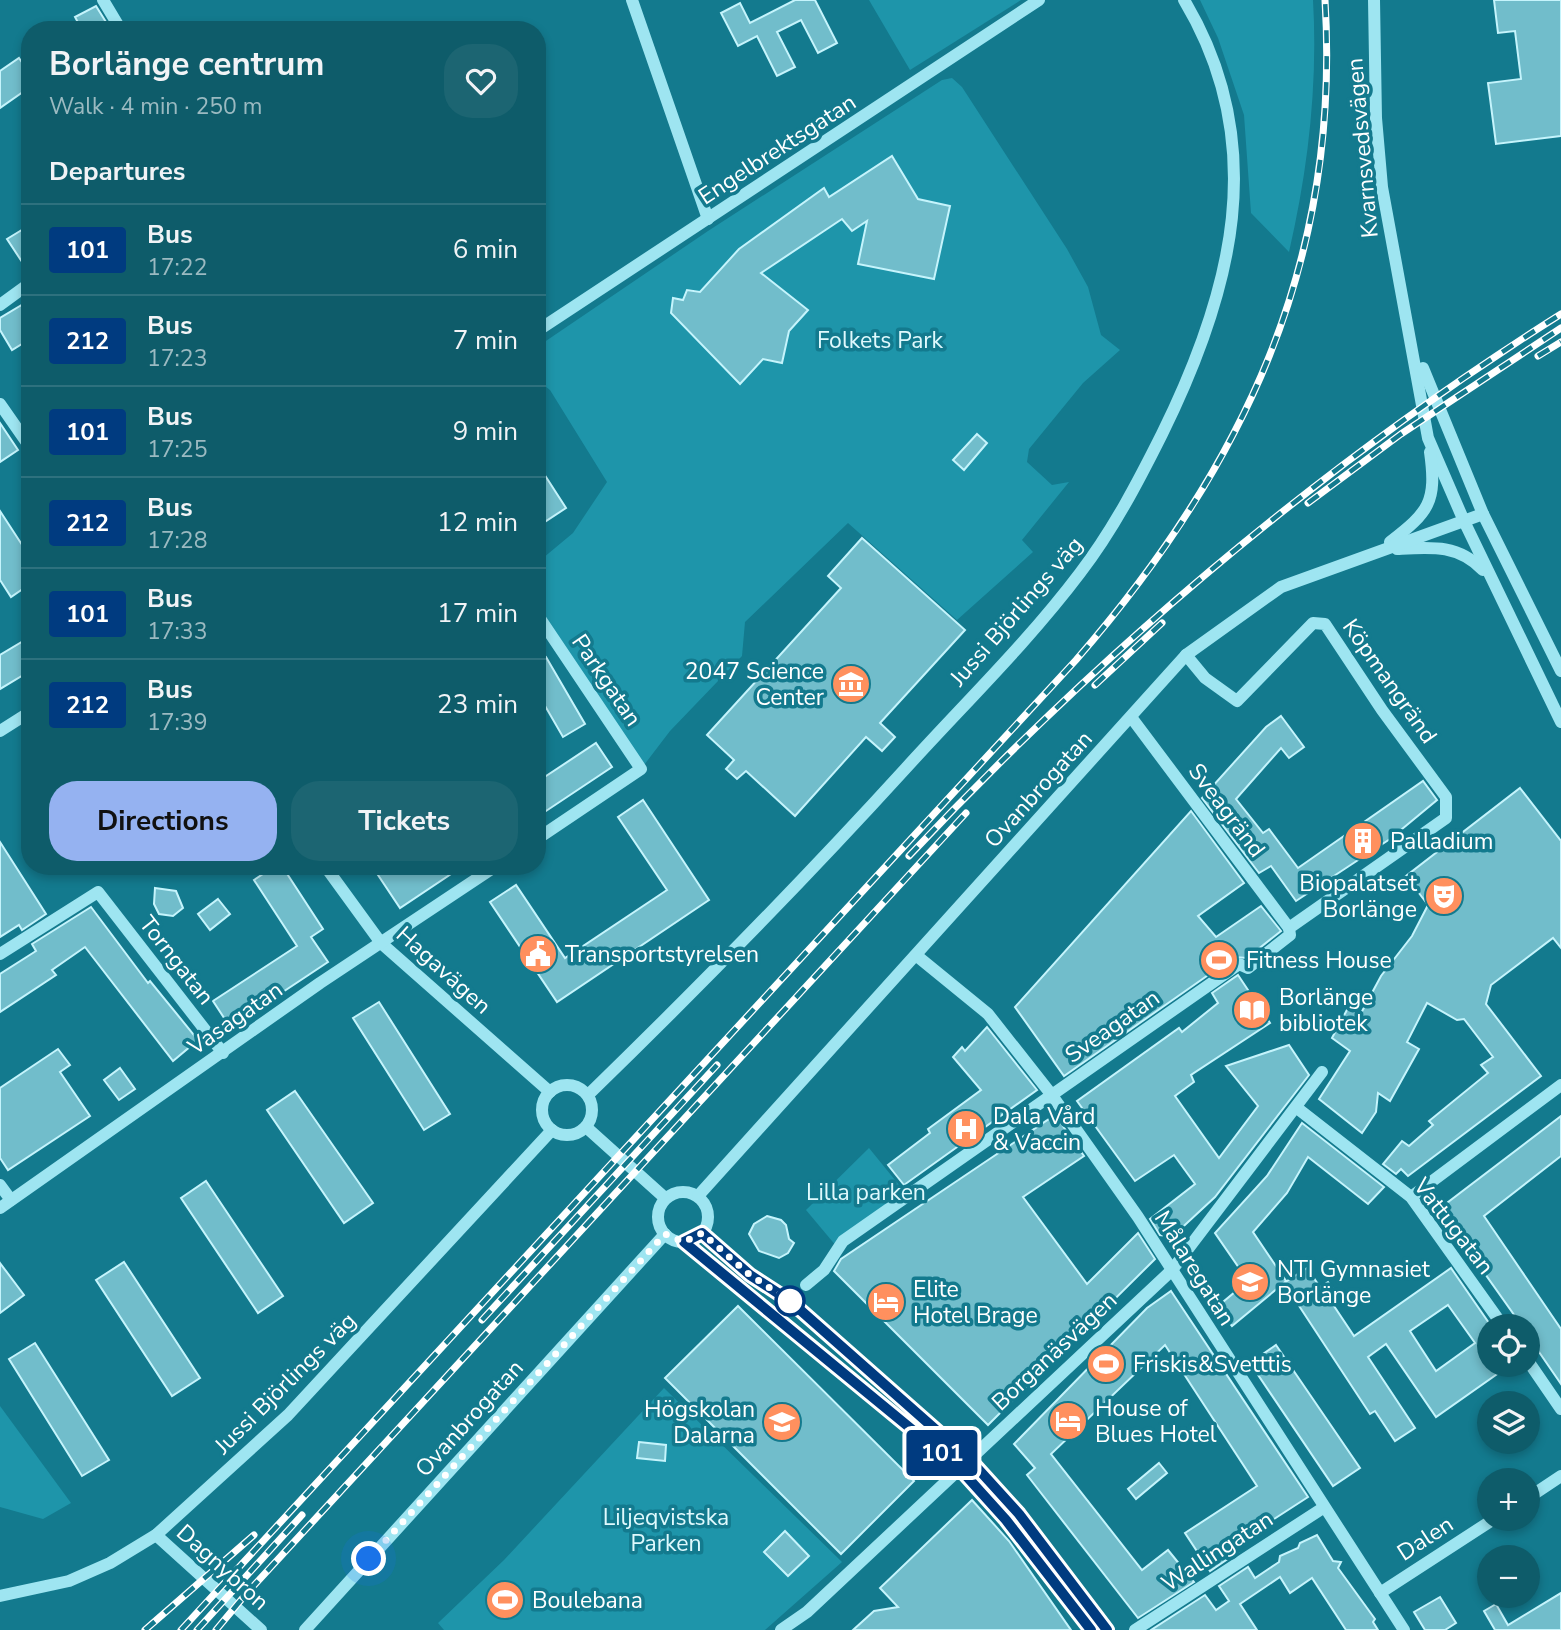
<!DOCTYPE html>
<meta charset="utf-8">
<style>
body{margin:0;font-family:"Nunito Sans",sans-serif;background:#1c6572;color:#f1f3f6;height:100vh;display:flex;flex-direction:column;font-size:26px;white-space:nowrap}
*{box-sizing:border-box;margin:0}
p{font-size:23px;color:#9bbac1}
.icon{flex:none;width:38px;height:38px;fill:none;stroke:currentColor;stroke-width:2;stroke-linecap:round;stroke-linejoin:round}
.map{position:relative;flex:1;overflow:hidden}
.details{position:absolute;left:21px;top:21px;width:525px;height:854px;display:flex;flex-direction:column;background:#0e5c6a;border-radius:28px;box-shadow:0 4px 10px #0003}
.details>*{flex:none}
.badge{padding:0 14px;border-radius:5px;font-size:24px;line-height:46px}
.fabs{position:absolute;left:1477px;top:1314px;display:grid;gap:14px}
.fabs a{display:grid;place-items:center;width:63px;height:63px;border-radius:50%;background:#0e5c6a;box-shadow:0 4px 10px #0003;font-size:35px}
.you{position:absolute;width:35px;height:35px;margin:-18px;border:5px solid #fff;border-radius:50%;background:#1a73e8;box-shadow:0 0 0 10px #1a73e833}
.map>.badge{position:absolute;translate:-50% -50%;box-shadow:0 0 0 4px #fff}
h2{padding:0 28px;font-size:26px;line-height:63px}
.round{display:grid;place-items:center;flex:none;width:74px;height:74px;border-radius:28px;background:#1c6572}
.overview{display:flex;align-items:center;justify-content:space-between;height:119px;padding:0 28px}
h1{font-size:33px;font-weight:700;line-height:52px}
.action{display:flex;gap:14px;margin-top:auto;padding:14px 28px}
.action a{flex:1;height:80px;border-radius:28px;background:#95b2f1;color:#111;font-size:28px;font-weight:700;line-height:80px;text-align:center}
.action a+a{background:#1c6572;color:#f1f3f6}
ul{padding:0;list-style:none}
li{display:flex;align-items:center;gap:21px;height:91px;padding:0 28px;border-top:2px solid #2e717e}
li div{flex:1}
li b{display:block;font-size:26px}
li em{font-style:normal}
li .badge{min-width:77px;font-weight:700;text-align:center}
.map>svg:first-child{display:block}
</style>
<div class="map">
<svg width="1561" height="1630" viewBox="0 0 1561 1630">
<rect width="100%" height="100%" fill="#137a8e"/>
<g fill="#1e95aa">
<polygon points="869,0 1021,0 910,70"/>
<path d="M1200,0H1313C1318,85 1308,170 1289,252L1251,213L1244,115L1218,38Z"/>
<polygon points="952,78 962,87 1067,249 1088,287 1101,335 1120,350 1083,383 1029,449 1027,462 1052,485 1069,482 1022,540 1033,552 957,620 848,523 745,622 742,656 670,731 641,769 537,613 537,563 573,533 607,482 550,390 537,380 537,347 708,231 942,80"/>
<polygon points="869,1148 908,1196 837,1247 806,1210"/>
<polygon points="664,1388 842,1562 765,1630 444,1630 438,1623 504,1560"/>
<polygon points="0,1406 71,1503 43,1519 0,1507"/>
</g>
<g fill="#71bdcb" stroke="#c5f4fc" stroke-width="2" fill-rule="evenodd">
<polygon points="795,0 815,0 837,43 818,53 801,20 777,32 795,67 777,76 757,36 738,46 721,13 740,3 750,23"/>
<polygon points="1494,0 1561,0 1561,136 1496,144 1488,83 1521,79 1515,31 1498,33"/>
<polygon points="96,6 111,30 82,30 75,17"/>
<polygon points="19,58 30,74 30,87 0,108 0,71"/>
<polygon points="892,156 918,199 950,206 934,279 858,264 867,221 852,231 842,219 761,273 808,310 789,331 782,363 763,359 740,384 671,313 673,298 683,300 687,290 700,292 739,249 824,188 829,197"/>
<polygon points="30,225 30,274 7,239"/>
<polygon points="30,300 30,339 12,350 0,330 0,318"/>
<polygon points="0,423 18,450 0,462"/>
<polygon points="977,434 987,443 964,470 953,460"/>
<polygon points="537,463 566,508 543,523 537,514"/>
<polygon points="0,511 30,557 30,584 11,597 0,580"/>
<polygon points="862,538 965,630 880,723 895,737 882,751 866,737 795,816 746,771 737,779 726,769 734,760 707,735 841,588 828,576"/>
<polygon points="30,637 30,671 0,689 0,655"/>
<polygon points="546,657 585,724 563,737 537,692 537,662"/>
<polygon points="1281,716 1304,747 1289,758 1281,748 1236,799 1263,833 1269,829 1298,868 1423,781 1437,800 1390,839 1296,901 1271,866 1259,873 1202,798 1266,727"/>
<polygon points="596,743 612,767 537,817 537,782"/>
<polygon points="1520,788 1561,841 1561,948 1553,938 1491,985 1486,1004 1541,1076 1408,1176 1401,1169 1396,1174 1383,1164 1402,1141 1409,1146 1433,1125 1429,1121 1488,1073 1481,1065 1493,1057 1464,1019 1457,1020 1427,1003 1407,1042 1419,1049 1390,1101 1378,1093 1376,1112 1362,1133 1319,1099 1350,1051 1332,1038 1348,1008 1360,1015 1381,976 1412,936 1428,905 1406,876"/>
<polygon points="643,800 709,900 557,1002 490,902 516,885 565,958 667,890 618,817"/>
<polygon points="1191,811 1244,883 1198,916 1216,937 1261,906 1281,931 1247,958 1234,957 1064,1076 1015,1007"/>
<polygon points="0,842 46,914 22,930 19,925 0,937"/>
<polygon points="275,866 282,866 323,929 311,937 328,962 230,1027 213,1001 297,946 254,880"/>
<polygon points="372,866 463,866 400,908"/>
<polygon points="155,888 176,891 183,908 173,916 159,914 154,904"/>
<polygon points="218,899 230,914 210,930 198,914"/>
<polygon points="91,907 148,983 150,981 198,1040 173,1061 85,947 52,970 56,975 0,1012 0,974 36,951 32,944"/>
<polygon points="1238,975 1270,1023 1191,1075 1194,1082 1175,1096 1219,1158 1258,1106 1226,1066 1289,1045 1309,1075 1215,1197 1172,1237 1160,1235 1150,1219 1195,1184 1174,1155 1135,1181 1077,1101 1179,1028 1182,1032 1218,1003 1212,993"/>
<polygon points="379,1002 450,1114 424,1130 353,1018"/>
<polygon points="987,1027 1037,1090 904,1185 888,1165 930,1133 928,1129 981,1090 953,1057 962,1047 965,1051"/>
<polygon points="58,1049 70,1065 60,1072 90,1116 8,1170 0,1158 0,1088"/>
<polygon points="120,1068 135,1089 119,1100 104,1080"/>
<polygon points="295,1091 373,1203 344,1223 267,1110"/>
<polygon points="1055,1115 1084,1156 1023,1197 1087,1284 1138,1233 1155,1259 988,1425 834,1271 841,1259"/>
<polygon points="1561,1116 1561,1156 1484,1216 1561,1329 1561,1384 1528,1336 1528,1326 1522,1326 1439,1209"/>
<path d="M1302,1123L1384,1187L1368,1204L1308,1157L1287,1193L1253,1232L1286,1281L1284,1283L1307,1268L1320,1287L1328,1282L1337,1295L1330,1300L1354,1336L1451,1268L1489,1323V1365H1510L1436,1417L1386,1344L1368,1357L1415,1428L1395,1441L1375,1411L1370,1414L1284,1283L1232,1326L1217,1307L1248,1281L1215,1233L1267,1176ZM1448,1305L1475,1343L1436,1371L1410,1331Z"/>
<polygon points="206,1181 283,1296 258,1313 181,1198"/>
<polygon points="767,1216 781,1220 786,1225 789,1239 794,1243 788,1253 779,1258 759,1251 749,1234 754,1224"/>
<polygon points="124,1262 200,1378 172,1396 96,1280"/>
<polygon points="0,1263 24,1295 0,1313"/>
<polygon points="1171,1291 1308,1497 1234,1545 1238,1552 1210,1571 1185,1533 1257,1486 1165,1345 1051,1454 1142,1570 1168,1550 1194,1582 1138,1618 1027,1475 1035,1468 1014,1444 1147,1308"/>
<polygon points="738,1306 914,1481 841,1554 665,1378"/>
<polygon points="35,1343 109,1460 82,1476 9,1359"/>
<polygon points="1276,1345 1360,1468 1333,1486 1250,1363"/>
<polygon points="639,1442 666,1445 665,1461 637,1458"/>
<polygon points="1159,1463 1167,1473 1136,1499 1128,1489"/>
<polygon points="972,1500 1009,1541 1071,1630 853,1630 874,1611 898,1607 880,1588"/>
<polygon points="785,1531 809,1556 788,1576 764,1552"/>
<polygon points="1317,1535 1333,1561 1341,1562 1338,1568 1375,1619 1373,1622 1378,1630 1346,1630 1312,1578 1290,1593 1280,1577 1240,1604 1257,1630 1151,1630 1205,1595 1216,1610 1229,1601 1219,1586 1248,1567 1255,1578 1279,1562 1280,1556 1298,1548 1300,1543"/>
<polygon points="1561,1593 1561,1630 1495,1630 1484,1611 1496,1604 1508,1625"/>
<polygon points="1440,1597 1456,1623 1445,1630 1425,1630 1414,1612"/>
</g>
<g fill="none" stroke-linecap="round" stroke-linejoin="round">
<g stroke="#9ee5f1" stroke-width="12">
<polyline points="103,0 121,30"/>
<polyline points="632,0 708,219"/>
<polyline points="1374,0 1376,118 1382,187 1428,438 1464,521 1561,722"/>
<polyline points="0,305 30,283"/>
<polyline points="537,331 1039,0"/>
<polyline points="1423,368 1483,514 1561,671"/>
<polyline points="0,404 30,447"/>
<path d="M1390,542C1429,512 1437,502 1430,452"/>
<path d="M1397,549C1431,547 1458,544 1483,570"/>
<polyline points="537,614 641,769 537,839"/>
<polyline points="1131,717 1289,928"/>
<polyline points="0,731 30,712"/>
<polyline points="325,866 381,943 550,1092"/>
<polyline points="0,954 98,892 223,1053"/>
<polyline points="917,956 988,1014 1051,1094 1138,1217 1404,1630"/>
<circle cx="567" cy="1110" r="25"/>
<path d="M588,1095C697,989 804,880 906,768C964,704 1028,642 1080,573C1113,530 1138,482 1162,434C1232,292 1271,145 1184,0"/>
<polyline points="1297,1108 1411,1197 1503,1326"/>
<polyline points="586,1127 665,1198"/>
<polyline points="0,1185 11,1200"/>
<circle cx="683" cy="1217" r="25"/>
<polyline points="698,1196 1186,655 1281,587 1483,514"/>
<polyline points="1411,1197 1561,1085"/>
<polyline points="0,1208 320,983 496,866"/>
<polyline points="702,1233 750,1275 790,1301 970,1460 1019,1514 1107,1630"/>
<polyline points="684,1242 960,1469 1006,1520 1091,1630"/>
<polyline points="806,1285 824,1270 843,1241 1239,964 1248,968 1290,935 1289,928 1446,818 1446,797 1382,710 1325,624 1313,623 1237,701 1205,678 1186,655"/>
<polyline points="1528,1361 1561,1409"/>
<polyline points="1528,1498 1561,1476"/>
<polyline points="156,1535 261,1630"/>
<polyline points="1380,1593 1494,1519"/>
<polyline points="0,1596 69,1581 110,1563 156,1535 288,1415 552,1130"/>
<polyline points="305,1630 665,1234"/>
<polyline points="781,1630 807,1612 1172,1270 1322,1072"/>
<polyline points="1135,1630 1323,1508"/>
</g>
<defs>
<g id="rail">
<polyline points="1538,356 1561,342"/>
<polyline points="1308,503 1401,434 1561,328"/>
<polyline points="1095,685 1162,623"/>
<path d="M909,856C1104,649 1320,466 1561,314"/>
<polyline points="482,1320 717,1065"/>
<polyline points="145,1630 254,1535"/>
<path d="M181,1630L1076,660C1244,467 1341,261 1325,0"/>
<polyline points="197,1630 302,1515"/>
<polyline points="216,1630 246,1594 966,813"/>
</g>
</defs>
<use href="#rail" stroke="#fff" stroke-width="7"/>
<use href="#rail" stroke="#137a8e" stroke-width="4.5" stroke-dasharray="13" stroke-linecap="butt"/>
</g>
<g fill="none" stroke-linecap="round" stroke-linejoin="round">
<defs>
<polyline id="line" points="1091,1630 1006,1520 960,1469 684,1242 702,1233 750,1275 790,1301 970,1460 1019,1514 1107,1630"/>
</defs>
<use href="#line" stroke="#fff" stroke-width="16"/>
<use href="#line" stroke="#003b80" stroke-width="10"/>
<polyline stroke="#fff" stroke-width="7" stroke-dasharray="0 12.6" points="369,1559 665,1234 684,1242 702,1233 750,1275 790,1301"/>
</g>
<defs>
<symbol id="museum-disc" viewBox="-11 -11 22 22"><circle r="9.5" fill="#ff905e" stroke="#137a8e"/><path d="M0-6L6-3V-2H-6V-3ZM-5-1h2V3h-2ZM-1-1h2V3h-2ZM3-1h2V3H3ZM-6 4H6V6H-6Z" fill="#fff"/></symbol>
<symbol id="building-disc" viewBox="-11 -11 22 22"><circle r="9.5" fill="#ff905e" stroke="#137a8e"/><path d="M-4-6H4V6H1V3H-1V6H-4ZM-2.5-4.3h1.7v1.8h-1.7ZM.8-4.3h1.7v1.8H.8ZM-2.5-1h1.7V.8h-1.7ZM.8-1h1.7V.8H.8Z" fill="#fff"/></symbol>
<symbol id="theatre-disc" viewBox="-11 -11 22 22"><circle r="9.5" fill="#ff905e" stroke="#137a8e"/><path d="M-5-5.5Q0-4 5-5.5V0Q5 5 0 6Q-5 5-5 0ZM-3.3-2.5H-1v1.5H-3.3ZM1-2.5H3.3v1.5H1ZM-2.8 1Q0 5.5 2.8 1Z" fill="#fff"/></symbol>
<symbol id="civic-disc" viewBox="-11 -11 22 22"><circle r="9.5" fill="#ff905e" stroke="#137a8e"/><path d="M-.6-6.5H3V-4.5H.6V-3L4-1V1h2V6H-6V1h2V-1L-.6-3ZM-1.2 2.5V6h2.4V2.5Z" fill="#fff"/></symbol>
<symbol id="stadium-disc" viewBox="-11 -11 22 22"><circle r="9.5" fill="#ff905e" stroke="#137a8e"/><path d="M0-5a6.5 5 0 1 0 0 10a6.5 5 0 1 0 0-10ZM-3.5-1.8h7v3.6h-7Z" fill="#fff"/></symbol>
<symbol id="library-disc" viewBox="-11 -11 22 22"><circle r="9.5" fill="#ff905e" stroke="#137a8e"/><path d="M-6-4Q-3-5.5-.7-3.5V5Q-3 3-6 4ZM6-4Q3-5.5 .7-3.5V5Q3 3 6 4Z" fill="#fff"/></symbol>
<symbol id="hospital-disc" viewBox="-11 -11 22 22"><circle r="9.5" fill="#ff905e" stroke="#137a8e"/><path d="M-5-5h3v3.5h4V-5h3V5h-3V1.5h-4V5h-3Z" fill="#fff"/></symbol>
<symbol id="school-disc" viewBox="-11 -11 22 22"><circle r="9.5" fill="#ff905e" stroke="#137a8e"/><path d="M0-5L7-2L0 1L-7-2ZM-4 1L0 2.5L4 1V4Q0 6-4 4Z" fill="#fff"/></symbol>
<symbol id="hotel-disc" viewBox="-11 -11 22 22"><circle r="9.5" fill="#ff905e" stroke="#137a8e"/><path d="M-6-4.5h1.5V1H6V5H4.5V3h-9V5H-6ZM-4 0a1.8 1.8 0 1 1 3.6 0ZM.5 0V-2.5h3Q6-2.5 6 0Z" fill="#fff"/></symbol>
<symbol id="university-disc" viewBox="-11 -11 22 22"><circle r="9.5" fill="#ff905e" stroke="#137a8e"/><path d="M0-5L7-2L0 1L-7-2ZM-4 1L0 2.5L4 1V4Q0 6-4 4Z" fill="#fff"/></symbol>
</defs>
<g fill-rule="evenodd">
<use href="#museum-disc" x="829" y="662" width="44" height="44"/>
<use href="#building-disc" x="1341" y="819" width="44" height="44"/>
<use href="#theatre-disc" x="1422" y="874" width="44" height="44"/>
<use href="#civic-disc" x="516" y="932" width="44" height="44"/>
<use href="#stadium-disc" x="1197" y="938" width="44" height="44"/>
<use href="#library-disc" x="1230" y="988" width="44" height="44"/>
<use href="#hospital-disc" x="944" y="1107" width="44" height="44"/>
<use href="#school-disc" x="1228" y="1260" width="44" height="44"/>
<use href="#hotel-disc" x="864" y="1280" width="44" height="44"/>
<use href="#stadium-disc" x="1084" y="1342" width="44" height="44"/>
<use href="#hotel-disc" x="1046" y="1399" width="44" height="44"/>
<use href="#university-disc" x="760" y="1400" width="44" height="44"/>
<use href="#stadium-disc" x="483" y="1578" width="44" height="44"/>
</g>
<circle fill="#fff" stroke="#003b80" stroke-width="3.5" cx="790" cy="1301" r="14"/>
<g text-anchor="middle" stroke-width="7" stroke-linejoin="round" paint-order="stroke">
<g font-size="23" fill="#fff" stroke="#137a8e">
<text transform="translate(1362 148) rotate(-95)" y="8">Kvarnsvedsvägen</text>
<text transform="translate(777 149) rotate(-33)" y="8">Engelbrektsgatan</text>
<text transform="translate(1016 611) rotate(-49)" y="8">Jussi Björlings väg</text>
<text transform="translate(607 680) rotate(56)" y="8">Parkgatan</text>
<text transform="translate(1390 681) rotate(55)" y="8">Köpmangränd</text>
<text transform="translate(1038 789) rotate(-48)" y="8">Ovanbrogatan</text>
<text transform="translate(1227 810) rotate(53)" y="8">Sveagränd</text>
<text transform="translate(177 960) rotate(52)" y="8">Torngatan</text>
<text transform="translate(444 970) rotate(42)" y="8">Hagavägen</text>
<text transform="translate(235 1018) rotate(-35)" y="8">Vasagatan</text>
<text transform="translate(1112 1026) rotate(-35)" y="8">Sveagatan</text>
<text transform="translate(1454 1226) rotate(52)" y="8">Vattugatan</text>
<text transform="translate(1195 1268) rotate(58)" y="8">Målaregatan</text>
<text transform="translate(1054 1351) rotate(-43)" y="8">Borganäsvägen</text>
<text transform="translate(285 1383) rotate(-45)" y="8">Jussi Björlings väg</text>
<text transform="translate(469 1418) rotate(-48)" y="8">Ovanbrogatan</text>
<text transform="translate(1425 1538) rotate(-33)" y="8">Dalen</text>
<text transform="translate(1217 1551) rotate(-33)" y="8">Wallingatan</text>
<text transform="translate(223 1567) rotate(42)" y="8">Dagnybron</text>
</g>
<g font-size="23" fill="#dff9fd" stroke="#137a8e">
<text x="880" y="348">Folkets Park</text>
<text x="866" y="1200">Lilla parken</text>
<text x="666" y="1525">Liljeqvistska<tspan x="666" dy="26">Parken</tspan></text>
</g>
<g font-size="23" fill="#fff" stroke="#137a8e" text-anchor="start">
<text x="824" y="679" text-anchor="end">2047 Science<tspan x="824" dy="26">Center</tspan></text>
<text x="1390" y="849">Palladium</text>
<text x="1417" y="891" text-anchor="end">Biopalatset<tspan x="1417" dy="26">Borlänge</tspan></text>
<text x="565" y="962">Transportstyrelsen</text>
<text x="1246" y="968">Fitness House</text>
<text x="1279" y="1005">Borlänge<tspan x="1279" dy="26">bibliotek</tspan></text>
<text x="993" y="1124">Dala Vård<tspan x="993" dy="26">&amp; Vaccin</tspan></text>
<text x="1277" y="1277">NTI Gymnasiet<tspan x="1277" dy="26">Borlänge</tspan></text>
<text x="913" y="1297">Elite<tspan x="913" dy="26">Hotel Brage</tspan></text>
<text x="1133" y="1372">Friskis&amp;Svetttis</text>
<text x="1095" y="1416">House of<tspan x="1095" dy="26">Blues Hotel</tspan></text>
<text x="755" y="1417" text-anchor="end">Högskolan<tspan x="755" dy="26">Dalarna</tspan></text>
<text x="532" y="1608">Boulebana</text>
</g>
</g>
</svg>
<div class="fabs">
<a><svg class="icon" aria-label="locate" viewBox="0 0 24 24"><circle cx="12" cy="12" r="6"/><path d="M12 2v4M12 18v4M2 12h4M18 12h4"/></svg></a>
<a><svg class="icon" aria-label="layers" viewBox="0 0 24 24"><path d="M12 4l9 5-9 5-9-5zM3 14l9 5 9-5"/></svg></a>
<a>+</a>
<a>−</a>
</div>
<div class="you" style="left:369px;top:1559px"></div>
<b class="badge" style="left:942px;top:1453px;background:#003b80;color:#fff">101</b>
<section class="details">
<div class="overview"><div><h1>Borlänge centrum</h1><p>Walk · 4 min · 250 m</p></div><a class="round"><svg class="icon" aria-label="heart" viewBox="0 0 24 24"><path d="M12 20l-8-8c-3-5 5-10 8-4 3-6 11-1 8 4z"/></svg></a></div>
<h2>Departures</h2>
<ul>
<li><span class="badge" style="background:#003b80;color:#fff">101</span><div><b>Bus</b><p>17:22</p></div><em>6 min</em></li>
<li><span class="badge" style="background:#003b80;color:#fff">212</span><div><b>Bus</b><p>17:23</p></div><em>7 min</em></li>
<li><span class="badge" style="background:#003b80;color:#fff">101</span><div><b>Bus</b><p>17:25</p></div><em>9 min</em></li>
<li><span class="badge" style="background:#003b80;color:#fff">212</span><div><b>Bus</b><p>17:28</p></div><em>12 min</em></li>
<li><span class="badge" style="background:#003b80;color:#fff">101</span><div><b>Bus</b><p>17:33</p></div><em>17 min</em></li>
<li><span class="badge" style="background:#003b80;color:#fff">212</span><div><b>Bus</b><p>17:39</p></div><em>23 min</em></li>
</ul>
<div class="action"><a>Directions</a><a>Tickets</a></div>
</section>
</div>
